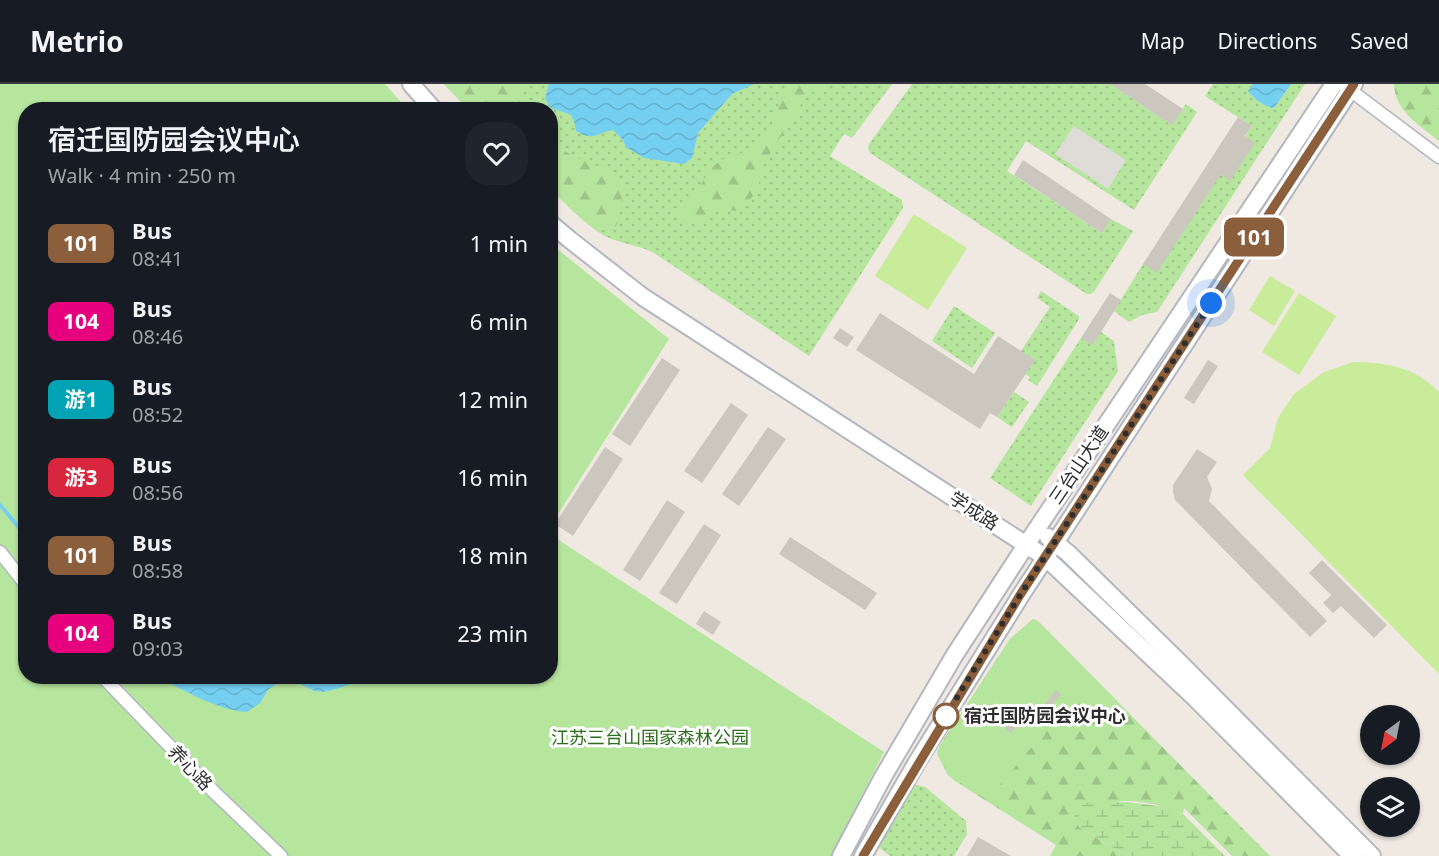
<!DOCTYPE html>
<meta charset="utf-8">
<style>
body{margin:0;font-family:"Noto Sans","Noto Sans SC",sans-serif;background:#20242c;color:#f1f3f6;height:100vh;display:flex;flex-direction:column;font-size:22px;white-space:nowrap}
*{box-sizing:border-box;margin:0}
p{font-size:20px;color:#9ea1a6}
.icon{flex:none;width:33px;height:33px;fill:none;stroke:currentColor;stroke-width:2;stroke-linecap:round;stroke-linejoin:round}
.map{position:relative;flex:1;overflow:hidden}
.drawer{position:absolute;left:18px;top:18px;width:540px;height:582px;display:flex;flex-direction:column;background:#171b24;border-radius:24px;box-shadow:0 2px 4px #0004}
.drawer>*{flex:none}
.badge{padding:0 12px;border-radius:9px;font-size:21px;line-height:39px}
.needle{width:39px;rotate:212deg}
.tools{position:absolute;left:1360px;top:621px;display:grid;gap:12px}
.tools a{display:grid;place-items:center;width:60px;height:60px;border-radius:50%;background:#171b24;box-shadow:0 2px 4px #0004;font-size:30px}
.you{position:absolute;width:30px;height:30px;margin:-15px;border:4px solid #fff;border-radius:50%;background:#1a73e8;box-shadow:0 0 0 9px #1a73e833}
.map>.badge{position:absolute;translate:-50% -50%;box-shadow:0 0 0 3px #fff}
.round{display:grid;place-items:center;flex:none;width:63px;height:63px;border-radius:24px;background:#20242c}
.overview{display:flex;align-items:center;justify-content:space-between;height:102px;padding:0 30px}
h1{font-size:28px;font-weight:600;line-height:45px}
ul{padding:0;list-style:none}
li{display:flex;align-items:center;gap:18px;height:78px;padding:0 30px}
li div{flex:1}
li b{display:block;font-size:22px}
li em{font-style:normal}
li .badge{min-width:66px;font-weight:700;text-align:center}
header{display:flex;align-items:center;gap:36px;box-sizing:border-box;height:84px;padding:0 30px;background:#171b24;border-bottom:2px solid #363941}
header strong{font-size:28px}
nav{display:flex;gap:33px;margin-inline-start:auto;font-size:21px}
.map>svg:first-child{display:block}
</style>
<header>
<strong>Metrio</strong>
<nav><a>Map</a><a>Directions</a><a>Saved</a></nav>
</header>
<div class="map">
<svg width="1439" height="772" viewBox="0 0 1439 772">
<defs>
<pattern id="grass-dots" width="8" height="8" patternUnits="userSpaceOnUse" patternTransform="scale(1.5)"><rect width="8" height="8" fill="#b6e59e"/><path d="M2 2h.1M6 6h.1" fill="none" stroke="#9dc588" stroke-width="1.8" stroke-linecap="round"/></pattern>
<pattern id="forest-firs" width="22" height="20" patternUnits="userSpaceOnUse" patternTransform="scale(1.5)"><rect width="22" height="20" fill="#b6e59e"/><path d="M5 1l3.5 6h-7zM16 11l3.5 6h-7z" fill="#9dc588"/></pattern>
<pattern id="wetland-marsh" width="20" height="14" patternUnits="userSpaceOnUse" patternTransform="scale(1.5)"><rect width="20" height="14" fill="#b6e59e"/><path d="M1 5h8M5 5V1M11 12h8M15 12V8" fill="none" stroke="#9dc588"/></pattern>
<pattern id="water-waves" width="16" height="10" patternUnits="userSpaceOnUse" patternTransform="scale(1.5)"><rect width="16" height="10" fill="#75cff0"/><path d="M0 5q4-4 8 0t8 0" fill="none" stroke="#66b2ce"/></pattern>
</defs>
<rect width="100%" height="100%" fill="#efe9e1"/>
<g fill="url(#grass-dots)">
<path d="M444,0H892L852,54L844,50L830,72L902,116L903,124L809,272L654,169C639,161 621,160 605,152C585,141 567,121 551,106L550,26L468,25Z"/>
<polygon points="912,0 1110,0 1172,41 1186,20 1197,28 1134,126 1026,57 1007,87 1102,149 1111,135 1133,147 1095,206 1091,210 1087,210 870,69 868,64 869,60"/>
<polygon points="1213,0 1305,0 1157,228 1142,231 1129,238 1114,227 1143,180 1157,188 1252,42 1205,12"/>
<polygon points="1041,207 1079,232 1079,235 1037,302 1028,296 1030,293 1025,290 1021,267 1050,223 1037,214"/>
<polygon points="954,222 995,249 972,284 932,257"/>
<polygon points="1101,248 1114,257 1118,287 1031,422 990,394 1081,254 1093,261"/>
<polygon points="1014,308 1029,318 1012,343 997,333"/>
<polygon points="913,700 925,703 966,737 967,750 954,772 890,772 881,765 878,759"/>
</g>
<g fill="url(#forest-firs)">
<polygon points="444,0 526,0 522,13 522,25 468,25"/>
<path d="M788,0H828L806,12L765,78L756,109L738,127C732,127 723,125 717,127C701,134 698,142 679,136L678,131L695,111L710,85L721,76L747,67L772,40Z"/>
<path d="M1394,0H1439V57C1419,41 1395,27 1394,0Z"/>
<polygon points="551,57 571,71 617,91 624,102 619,135 616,142 607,146 596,146 551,106"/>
<path d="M1033,535L1038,537L1270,772H1232L1184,724L1183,730C1167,722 1126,712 1109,720C1099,725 1088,736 1079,743L1127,772H1050L1056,761L955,697L948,691L937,670L940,661L1010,555Z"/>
</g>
<polygon fill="url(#wetland-marsh)" points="1127,718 1168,723 1183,730 1225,772 1127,772 1079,743 1074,735 1076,724 1087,719"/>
<g fill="#b6e59e">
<polygon points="0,0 385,0 407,25 26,26 26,592 550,592 551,451 884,668 831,772 0,772"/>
<polygon points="551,160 669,255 551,441"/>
<polygon points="1033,535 1038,537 1118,618 1098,638 1073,614 987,716 948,691 937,667 1010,555"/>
</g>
<g fill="#c9ec9a">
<polygon points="914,130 967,164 928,226 875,192"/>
<polygon points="1270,192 1295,207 1274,242 1249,226"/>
<polygon points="1299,209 1336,232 1299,291 1262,268"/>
<path d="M1353,278C1386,278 1415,283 1439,308V590L1243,391L1270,364L1278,334L1294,310L1324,288Z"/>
</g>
<polygon fill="#dfdcd8" points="1074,42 1126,76 1108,105 1055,70"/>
<g fill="url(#water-waves)">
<path d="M549,0H768H754L732,10L698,49L692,74L684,80L644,74L626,63L623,56L613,46C595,49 595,58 576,47C573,23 566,32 550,23L545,14Z"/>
<path d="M1253,0H1291L1274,24C1265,23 1254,15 1248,7Z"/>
<path d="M161,593H160H365L363,596C352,599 326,611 315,607C301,602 301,597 283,595L268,606L260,619L247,628C218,626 192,610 166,598Z"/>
</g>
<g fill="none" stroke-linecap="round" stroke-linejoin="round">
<polyline stroke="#75cff0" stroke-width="4" points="0,421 26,452"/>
</g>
<g fill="#cbc7bf">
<polygon points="1110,0 1145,0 1183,25 1172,41"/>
<polygon points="1238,33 1252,42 1245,52 1255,59 1230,97 1221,90 1157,189 1143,180"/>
<polygon points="1023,76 1111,135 1102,149 1014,91"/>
<polygon points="1110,209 1121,216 1093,261 1081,254"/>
<polygon points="880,229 974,290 998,252 1035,276 997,333 990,329 980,345 856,266"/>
<polygon points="840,244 854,253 847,263 833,254"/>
<polygon points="662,274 680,286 630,362 612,350"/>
<polygon points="1208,276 1218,282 1194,320 1184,314"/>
<polygon points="731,319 748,331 702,399 684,387"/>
<polygon points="768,343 786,355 739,422 722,410"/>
<polygon points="605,363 623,375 573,452 555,440"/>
<polygon points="1197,365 1217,378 1207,393 1212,405 1209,417 1327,537 1310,553 1175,416 1173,408 1173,401"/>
<polygon points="667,416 685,428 640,497 623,486"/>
<polygon points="704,440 721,451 677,520 659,509"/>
<polygon points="790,453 877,509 865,526 779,470"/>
<polygon points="1322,476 1387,541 1374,554 1341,522 1333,529 1323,519 1331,511 1309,489"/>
<polygon points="704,527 721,538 713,551 696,540"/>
<polygon points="1056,606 1061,610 1042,633 1027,631 1011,649 1005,644 1024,623 1041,625"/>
<polygon points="978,753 1011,772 967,772"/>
</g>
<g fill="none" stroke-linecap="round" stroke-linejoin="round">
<defs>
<g id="street">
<polyline points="1342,0 1439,73"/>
<polyline points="0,468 26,501"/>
<polyline points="102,592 215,709 281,772"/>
</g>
<g id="secondary">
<polyline points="411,0 434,26"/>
<polyline points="550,139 569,155 643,213 1045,473 1196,615 1352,772"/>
<polyline points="1048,453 1068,469 1178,577 1372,772"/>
<polyline points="841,772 883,693 954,572 1026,461 1334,0"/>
<polyline points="863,772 917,678 1021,511 1354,0"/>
</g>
</defs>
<use href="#street" stroke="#b4b7c1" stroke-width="15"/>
<use href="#secondary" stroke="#b4b7c1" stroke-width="20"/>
<use href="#street" stroke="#fff" stroke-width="12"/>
<use href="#secondary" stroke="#fff" stroke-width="16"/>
</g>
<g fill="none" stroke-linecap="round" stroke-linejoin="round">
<defs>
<polyline id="line" points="863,772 1020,511 1354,0"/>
</defs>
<use href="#line" stroke="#fff" stroke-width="14"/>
<use href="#line" stroke="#8b5e3c" stroke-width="9"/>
<polyline stroke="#2e2e2e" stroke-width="6" stroke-dasharray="0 10.8" points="946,632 940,641 1020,511 1211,219"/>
</g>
<circle fill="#fff" stroke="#8b5e3c" stroke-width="3" cx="946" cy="632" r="12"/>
<g text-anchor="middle" stroke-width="6" stroke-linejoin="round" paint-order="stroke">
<g font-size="18" fill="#2e2e2e" stroke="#fff">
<text transform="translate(1079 381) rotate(-56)" y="6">三台山大道</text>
<text transform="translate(974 427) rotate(33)" y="6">学成路</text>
<text transform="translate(190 684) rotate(46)" y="6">养心路</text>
</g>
<g font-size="18" font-weight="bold" fill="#2e2e2e" stroke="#fff" text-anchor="start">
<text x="964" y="638">宿迁国防园会议中心</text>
</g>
<g font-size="18" fill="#2c6e1b" stroke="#fff">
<text x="650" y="660">江苏三台山国家森林公园</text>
</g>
</g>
</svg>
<div class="tools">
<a><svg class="needle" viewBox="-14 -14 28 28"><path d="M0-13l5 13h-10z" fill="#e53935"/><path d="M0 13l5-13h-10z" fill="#9ea1a6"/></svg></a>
<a><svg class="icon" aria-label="layers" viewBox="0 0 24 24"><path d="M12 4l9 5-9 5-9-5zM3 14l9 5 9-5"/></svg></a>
</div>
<div class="you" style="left:1211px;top:219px"></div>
<b class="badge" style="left:1254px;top:153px;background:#8b5e3c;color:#fff">101</b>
<section class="drawer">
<div class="overview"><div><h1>宿迁国防园会议中心</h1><p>Walk · 4 min · 250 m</p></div><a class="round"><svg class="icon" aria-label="heart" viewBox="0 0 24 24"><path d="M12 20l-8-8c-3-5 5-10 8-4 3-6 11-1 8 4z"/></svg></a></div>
<ul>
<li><span class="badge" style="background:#8b5e3c;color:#fff">101</span><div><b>Bus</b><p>08:41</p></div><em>1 min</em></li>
<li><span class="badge" style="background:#e6007e;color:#fff">104</span><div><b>Bus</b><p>08:46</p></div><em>6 min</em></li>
<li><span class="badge" style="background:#00a3b4;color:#fff">游1</span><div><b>Bus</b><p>08:52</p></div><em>12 min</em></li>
<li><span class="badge" style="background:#d7263d;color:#fff">游3</span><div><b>Bus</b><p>08:56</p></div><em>16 min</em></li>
<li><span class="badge" style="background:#8b5e3c;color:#fff">101</span><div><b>Bus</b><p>08:58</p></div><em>18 min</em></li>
<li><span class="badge" style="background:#e6007e;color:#fff">104</span><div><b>Bus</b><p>09:03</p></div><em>23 min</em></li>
</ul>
</section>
</div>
